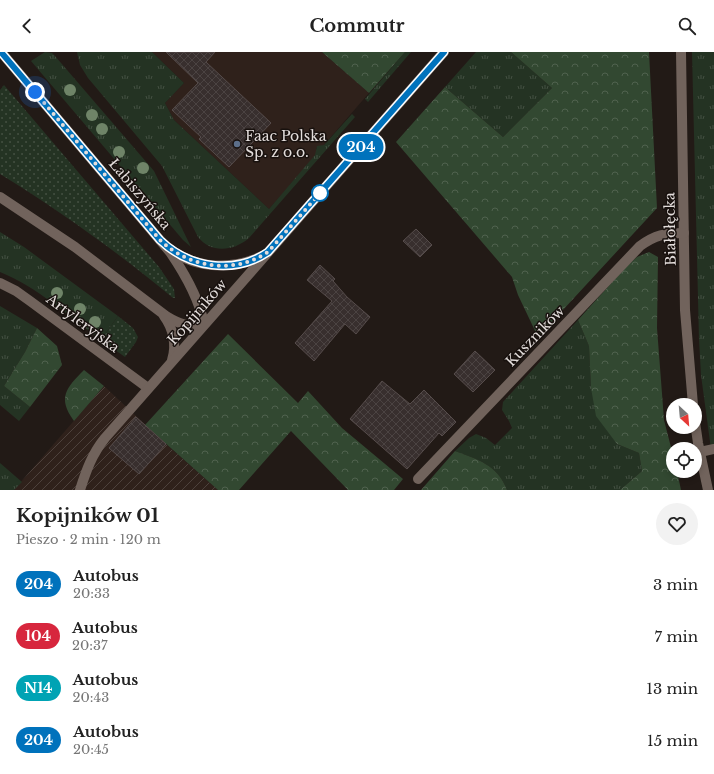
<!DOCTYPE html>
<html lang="pl">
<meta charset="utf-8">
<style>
body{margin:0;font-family:"Libre Baskerville",serif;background:#f2f2f2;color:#222;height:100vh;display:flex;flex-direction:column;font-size:15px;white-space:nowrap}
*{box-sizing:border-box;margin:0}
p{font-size:13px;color:#767676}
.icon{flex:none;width:22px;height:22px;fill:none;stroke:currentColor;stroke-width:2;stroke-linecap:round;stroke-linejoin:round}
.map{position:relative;height:438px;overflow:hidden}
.side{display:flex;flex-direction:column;background:#fff;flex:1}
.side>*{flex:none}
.badge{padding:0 8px;border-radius:13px;font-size:14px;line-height:26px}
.needle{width:26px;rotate:154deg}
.buttons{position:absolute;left:666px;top:346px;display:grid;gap:8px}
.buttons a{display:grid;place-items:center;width:36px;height:36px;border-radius:50%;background:#fff;box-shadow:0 2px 6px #0003;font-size:20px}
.you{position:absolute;width:20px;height:20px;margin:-10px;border:3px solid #fff;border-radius:50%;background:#1a73e8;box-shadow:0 0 0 6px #1a73e833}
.map>.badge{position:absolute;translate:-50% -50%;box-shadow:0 0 0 2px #fff}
.round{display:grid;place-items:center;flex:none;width:42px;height:42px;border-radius:21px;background:#f2f2f2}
.head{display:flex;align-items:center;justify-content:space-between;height:68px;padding:0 16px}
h1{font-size:19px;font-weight:700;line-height:30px}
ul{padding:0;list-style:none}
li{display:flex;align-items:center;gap:12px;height:52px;padding:0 16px}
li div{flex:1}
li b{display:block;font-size:15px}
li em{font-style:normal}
li .badge{min-width:44px;font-weight:700;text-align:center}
header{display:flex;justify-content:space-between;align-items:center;height:52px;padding:0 16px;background:#fff;font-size:18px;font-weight:700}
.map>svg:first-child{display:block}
</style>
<header><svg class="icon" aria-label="back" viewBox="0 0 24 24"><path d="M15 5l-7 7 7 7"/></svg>Commutr<svg class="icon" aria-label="search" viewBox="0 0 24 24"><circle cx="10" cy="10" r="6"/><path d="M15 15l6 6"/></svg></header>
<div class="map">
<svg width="714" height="438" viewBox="0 0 714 438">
<defs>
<pattern id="industrial-furrows" width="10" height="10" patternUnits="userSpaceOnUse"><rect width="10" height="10" fill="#2f211b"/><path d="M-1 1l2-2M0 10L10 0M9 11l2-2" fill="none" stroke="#4d413c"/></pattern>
<pattern id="grass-tufts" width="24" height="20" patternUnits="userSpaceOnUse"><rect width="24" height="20" fill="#243323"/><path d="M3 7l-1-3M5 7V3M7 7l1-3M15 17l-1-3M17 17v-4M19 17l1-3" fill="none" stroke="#445042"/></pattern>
<pattern id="forest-crowns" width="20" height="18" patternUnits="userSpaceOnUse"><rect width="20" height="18" fill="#324831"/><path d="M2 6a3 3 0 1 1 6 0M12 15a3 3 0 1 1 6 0" fill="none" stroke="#50624e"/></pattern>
<pattern id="garden-dots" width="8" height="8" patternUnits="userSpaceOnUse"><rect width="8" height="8" fill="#243323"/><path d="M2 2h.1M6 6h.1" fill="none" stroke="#445042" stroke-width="1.8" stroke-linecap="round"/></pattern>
<pattern id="building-cross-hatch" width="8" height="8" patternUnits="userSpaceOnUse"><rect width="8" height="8" fill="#382f2e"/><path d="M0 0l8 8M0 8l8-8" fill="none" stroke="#4b4342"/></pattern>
</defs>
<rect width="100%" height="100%" fill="#221a16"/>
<polygon fill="#2f211b" points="152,0 322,0 369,41 324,93 316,96 316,103 269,157 174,68 165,51 184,31"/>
<polygon fill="url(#industrial-furrows)" points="104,334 166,392 218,438 14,438"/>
<g fill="url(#grass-tufts)">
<polygon points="45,0 52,1 55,4 154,119 191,195 183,188 31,9"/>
<path d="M77,0H152L184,31L165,51L174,68L269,157L315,103L317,94L324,93L352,62L355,65L249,186C234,199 211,202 198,185L162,114L88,26L80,13Z"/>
<polygon points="405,0 411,0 368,50 365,47"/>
<polygon points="476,0 511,0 552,36 503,85 445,35"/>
<polygon points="692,0 714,0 714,397 711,397 701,323 699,287"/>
<path d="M0,180L24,195L118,264L101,288C69,264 37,235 0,220Z"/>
<polygon points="0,254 37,276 25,300 4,334 30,355 19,369 0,353"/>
<path d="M578,268L589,294L591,336L617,392L639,401L642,419L620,438H507C498,413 477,407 455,399L469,386L476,382L486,386L495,393L512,376L509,369L502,358L503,350Z"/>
<polygon points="0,411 22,430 14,438 0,438"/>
</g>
<g fill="url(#forest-crowns)">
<polygon points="322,0 405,0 369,41"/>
<polygon points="511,0 649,0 657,156 538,285 518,243 512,225 396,90 445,35 503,85 552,36"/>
<polygon points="649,200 658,205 657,276 664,368 673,403 673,419 677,419 681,438 620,438 642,419 639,401 617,392 596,364 591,336 589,294 578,268 625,216 637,205"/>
<polygon points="37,276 57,294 62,313 30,355 4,334 25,300"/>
<polygon points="228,282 298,351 308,339 342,376 403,427 394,438 348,438 291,379 239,438 218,438 145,373"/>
<path d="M84,318L104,334L74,369C57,346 66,336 84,318Z"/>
<path d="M455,399C477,407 498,413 507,438H421Z"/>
</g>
<g fill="url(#garden-dots)">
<path d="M4,33L159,215L174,237L175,246H173C119,201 60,159 0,122V38Z"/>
<polygon points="118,264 133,276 138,285 136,290 125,305 101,288"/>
</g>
<g fill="url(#building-cross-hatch)" stroke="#564c4b">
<polygon points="166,0 215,0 206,10 271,71 229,115 199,87 201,85 172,58 198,31"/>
<polygon points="416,177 432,193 420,205 403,189"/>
<polygon points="320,213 335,227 333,229 347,245 370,265 356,282 345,272 314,309 295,291 332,249 307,228"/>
<polygon points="475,299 495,318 473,340 454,322"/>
<polygon points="382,329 410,352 424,338 456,370 442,384 439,381 407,417 350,367"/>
<polygon points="136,365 166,392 139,422 109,396"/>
</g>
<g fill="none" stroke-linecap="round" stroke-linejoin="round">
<g stroke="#71635c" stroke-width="10">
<path d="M1,0L170,200C185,222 199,246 204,272"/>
<polyline points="681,0 685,258 693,353"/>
<path d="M0,145L75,195L166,264C179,272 190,276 204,272"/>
<path d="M171,198C197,217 233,218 262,204"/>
<polyline points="0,231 16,239 30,249 148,336"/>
<path d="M164,264C173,276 177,293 172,308"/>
<polyline points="695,370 698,391 708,438"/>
<polyline points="700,400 714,397"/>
<path d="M418,427L640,194C655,183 665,181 684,181"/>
<path d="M80,438C86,419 92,402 105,386L444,0"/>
</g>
</g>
<g fill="#6f8468">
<circle cx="70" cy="38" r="6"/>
<circle cx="92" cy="63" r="6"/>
<circle cx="102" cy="77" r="6"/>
<circle cx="119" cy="100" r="6"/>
<circle cx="143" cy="116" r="6"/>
<circle cx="57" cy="241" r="6"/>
<circle cx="80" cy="257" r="6"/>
<circle cx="95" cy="270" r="6"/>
</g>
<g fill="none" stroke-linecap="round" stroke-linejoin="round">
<defs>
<path id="line" d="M1,0L160,188C189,216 234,223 268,200L444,0"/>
</defs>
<use href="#line" stroke="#fff" stroke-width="9"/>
<use href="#line" stroke="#0072bc" stroke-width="6"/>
<path stroke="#e3dddb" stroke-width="4" stroke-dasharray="0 7.2" d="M35,40L160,188C189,216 234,223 268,200L322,139L320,141"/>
</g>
<circle fill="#5c6f8a" stroke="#18110e" stroke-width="1.5" cx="237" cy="92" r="4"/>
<circle fill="#fff" stroke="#0072bc" stroke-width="2" cx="320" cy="141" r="8"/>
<g text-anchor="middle" stroke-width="3" stroke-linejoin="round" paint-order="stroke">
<g font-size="14" fill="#e3dddb" stroke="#18110e" text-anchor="start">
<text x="245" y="89">Faac Polska<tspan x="245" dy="16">Sp. z o.o.</tspan></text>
</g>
<g font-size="14" fill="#e3dddb" stroke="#18110e">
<text transform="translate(140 142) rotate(50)" y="5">Łabiszyńska</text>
<text transform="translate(670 177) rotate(-91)" y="5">Białołęcka</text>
<text transform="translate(197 260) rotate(-49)" y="5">Kopijników</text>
<text transform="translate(83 271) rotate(37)" y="5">Artyleryjska</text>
<text transform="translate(535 284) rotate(-46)" y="5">Kuszników</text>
</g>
</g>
</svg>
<div class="buttons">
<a><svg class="needle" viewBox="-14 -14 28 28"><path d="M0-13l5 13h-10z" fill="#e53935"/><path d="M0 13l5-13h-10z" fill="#767676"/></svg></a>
<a><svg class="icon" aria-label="locate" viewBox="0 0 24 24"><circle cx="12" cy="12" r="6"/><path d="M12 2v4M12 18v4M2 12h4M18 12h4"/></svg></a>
</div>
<div class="you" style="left:35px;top:40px"></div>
<b class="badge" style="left:361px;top:95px;background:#0072bc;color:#fff">204</b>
</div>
<section class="side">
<div class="head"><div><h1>Kopijników 01</h1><p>Pieszo · 2 min · 120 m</p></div><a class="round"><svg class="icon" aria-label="heart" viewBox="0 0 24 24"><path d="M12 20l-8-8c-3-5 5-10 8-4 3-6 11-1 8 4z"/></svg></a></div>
<ul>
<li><span class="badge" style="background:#0072bc;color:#fff">204</span><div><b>Autobus</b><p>20:33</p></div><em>3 min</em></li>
<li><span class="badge" style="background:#d7263d;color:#fff">104</span><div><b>Autobus</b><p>20:37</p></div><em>7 min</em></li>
<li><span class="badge" style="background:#00a3b4;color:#fff">N14</span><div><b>Autobus</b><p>20:43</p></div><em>13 min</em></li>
<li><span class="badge" style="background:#0072bc;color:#fff">204</span><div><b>Autobus</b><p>20:45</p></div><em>15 min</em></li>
</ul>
</section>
